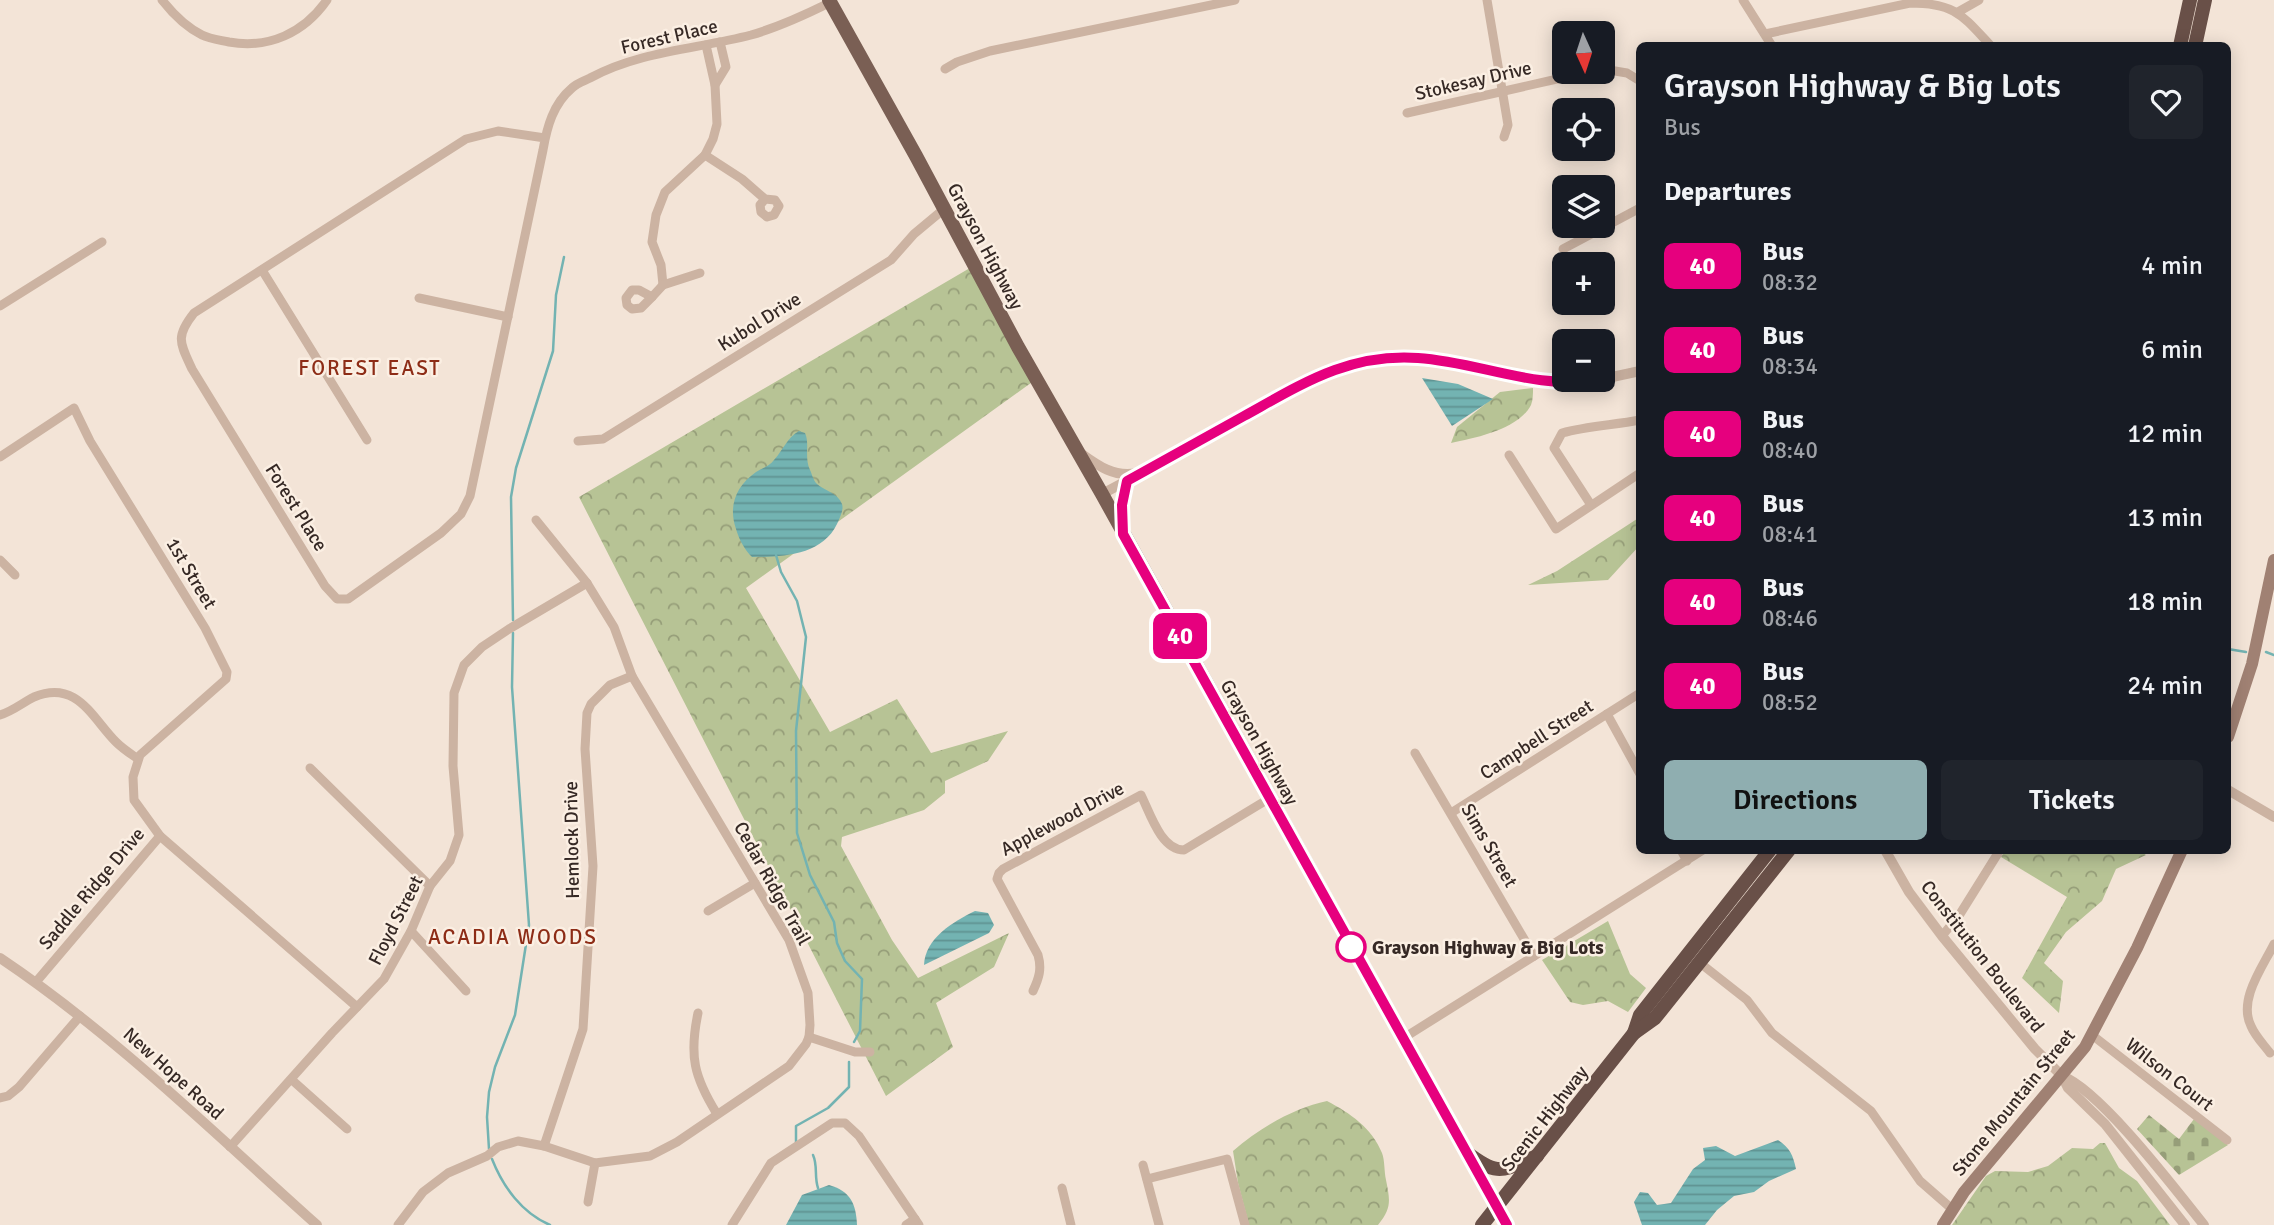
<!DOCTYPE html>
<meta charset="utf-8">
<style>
body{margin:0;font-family:Signika,sans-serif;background:#20242c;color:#f1f3f6;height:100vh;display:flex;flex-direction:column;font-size:26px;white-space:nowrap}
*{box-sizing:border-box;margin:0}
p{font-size:23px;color:#9ea1a6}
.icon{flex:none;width:38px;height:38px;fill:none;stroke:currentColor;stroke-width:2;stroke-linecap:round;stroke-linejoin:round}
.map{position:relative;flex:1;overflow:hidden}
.details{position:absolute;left:1636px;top:42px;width:595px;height:812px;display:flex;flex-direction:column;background:#171b24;border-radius:10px;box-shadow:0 4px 18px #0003}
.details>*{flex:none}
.badge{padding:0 14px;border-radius:10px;font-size:24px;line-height:46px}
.needle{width:46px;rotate:177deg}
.fabs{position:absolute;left:1552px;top:21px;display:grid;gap:14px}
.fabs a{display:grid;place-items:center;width:63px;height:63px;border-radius:10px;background:#171b24;box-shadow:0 4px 18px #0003;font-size:35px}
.map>.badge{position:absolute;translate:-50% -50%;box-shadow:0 0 0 4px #fff}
h2{padding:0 28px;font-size:26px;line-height:63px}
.round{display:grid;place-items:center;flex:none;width:74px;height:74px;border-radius:10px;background:#20242c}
.headline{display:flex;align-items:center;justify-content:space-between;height:119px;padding:0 28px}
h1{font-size:33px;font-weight:600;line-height:52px}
.button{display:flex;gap:14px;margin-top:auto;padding:14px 28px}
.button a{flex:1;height:80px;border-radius:10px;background:#8faeb0;color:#111;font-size:28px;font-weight:600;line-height:80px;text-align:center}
.button a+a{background:#20242c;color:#f1f3f6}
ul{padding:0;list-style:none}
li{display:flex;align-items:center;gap:21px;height:84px;padding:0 28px}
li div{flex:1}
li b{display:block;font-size:26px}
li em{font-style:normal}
li .badge{min-width:77px;font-weight:700;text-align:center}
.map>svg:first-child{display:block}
</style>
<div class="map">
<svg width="2274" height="1225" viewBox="0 0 2274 1225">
<defs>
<pattern id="forest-crowns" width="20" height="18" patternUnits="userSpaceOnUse" patternTransform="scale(1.75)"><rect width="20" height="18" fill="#b7c395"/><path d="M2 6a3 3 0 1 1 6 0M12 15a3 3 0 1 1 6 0" fill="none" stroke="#969e79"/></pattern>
<pattern id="cemetery-stones" width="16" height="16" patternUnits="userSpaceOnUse" patternTransform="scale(1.75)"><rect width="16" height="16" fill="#b7c395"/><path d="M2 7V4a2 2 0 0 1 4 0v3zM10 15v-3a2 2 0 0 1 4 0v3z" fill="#969e79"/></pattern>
<pattern id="water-rules" width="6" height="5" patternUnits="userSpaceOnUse" patternTransform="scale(1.75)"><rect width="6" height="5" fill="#73b3b2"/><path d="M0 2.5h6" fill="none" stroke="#5f9291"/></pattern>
</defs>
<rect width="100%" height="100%" fill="#f3e4d7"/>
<g fill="url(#forest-crowns)">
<polygon points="975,265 1035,380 746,588 830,732 897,699 931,753 1008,731 988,761 945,781 945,793 924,810 842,837 841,846 892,940 918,978 1009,933 994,967 936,1003 953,1047 886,1096 579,497"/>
<path d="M1533,388C1533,393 1533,400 1531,405C1519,429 1476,438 1451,443L1457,427L1500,392Z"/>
<polygon points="1640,517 1640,545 1608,580 1528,585 1557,571"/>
<polygon points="2005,851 2139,850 2146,855 2116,869 2102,901 2066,932 2044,963 2063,981 2059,1013 2022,978 2067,897 2001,857"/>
<polygon points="1608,921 1630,974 1646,988 1628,1012 1608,1001 1583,1005 1570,1002 1542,960"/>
<path d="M1327,1101C1350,1113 1372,1128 1382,1153C1385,1161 1384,1171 1386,1180C1390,1200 1392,1208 1378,1225H1249L1238,1183L1233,1151C1259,1128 1294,1108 1327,1101Z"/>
<polygon points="2100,1143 2105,1143 2119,1168 2137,1181 2170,1225 1952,1225 1986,1176 1995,1171 2028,1172 2048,1166 2072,1148 2093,1149"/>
</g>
<polygon fill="url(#cemetery-stones)" points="2149,1115 2179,1139 2194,1119 2228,1145 2179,1175 2137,1129"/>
<g fill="url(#water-rules)">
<polygon points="1422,378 1458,384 1493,399 1452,426"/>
<path d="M799,431L805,433C810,444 804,457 810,470C812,474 813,480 817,484C825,491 838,493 842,504C844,510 840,517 837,524C822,555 784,557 752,557C744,549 739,539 736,529C728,506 736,486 756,472C762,468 770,466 774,460C783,450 787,438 799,431Z"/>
<path d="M975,911L988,913L994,925L989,933L924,965C925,938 953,922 975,911Z"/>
<path d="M1778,1140C1790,1148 1793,1155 1796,1169L1769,1181L1754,1192L1734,1196L1717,1210L1705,1225H1642L1634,1202L1640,1192L1648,1193L1657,1205L1671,1203L1693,1169L1705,1160L1703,1148L1716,1146L1735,1156Z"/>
<path d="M829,1185C850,1191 856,1203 857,1225H786L802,1195Z"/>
</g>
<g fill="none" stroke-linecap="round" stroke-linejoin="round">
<g stroke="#73b3b2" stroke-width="2.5">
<polyline points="776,555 781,572 797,601 806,637 796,731 797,833 810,875 834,922 837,943 845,961 862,979 860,1031 854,1042"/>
<polyline points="513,620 511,497 516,468 553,351 556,295 564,257"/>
<polyline points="2228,649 2246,652"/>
<polyline points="2266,652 2274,655"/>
<polyline points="796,1142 796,1126 828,1108 849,1087 849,1062"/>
<polyline points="489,1149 487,1117 489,1092 495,1067 515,1015 529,925 512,687 513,633"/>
<path d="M813,1155C818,1166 814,1176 818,1188"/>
<path d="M492,1159C503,1187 522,1213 550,1225"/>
</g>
<g stroke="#ccb3a2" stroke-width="9">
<path d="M162,0C173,14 186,27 202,35C210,39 220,40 229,42C269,49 304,33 327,0"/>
<polyline points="1487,0 1508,125 1504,137"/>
<polyline points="1743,0 1772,46"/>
<polyline points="1958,12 1979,0"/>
<path d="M1765,34L1910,3C1955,3 1962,15 1991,46"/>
<polyline points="945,69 957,62 990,51 1235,0"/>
<polyline points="1603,69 1627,73 1640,81"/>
<polyline points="715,85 726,67 720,42"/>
<polyline points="1407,113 1588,72"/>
<path d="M545,138L498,131L466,139L194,313C175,337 180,343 192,369L325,586L337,599H348L441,533L461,514L470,496L543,150C547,127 553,104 572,88C577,83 584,81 590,78C640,51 697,49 751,35C779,27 805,15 831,2"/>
<polyline points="705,155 742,179 765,199 775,200 779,206 774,215 767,217 761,212 760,205 765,199"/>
<polyline points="1563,249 1640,208"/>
<polyline points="262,270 367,440"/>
<polyline points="663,285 661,265 652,242 656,215 665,192 705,155 713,139 717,124 715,85 706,45"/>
<polygon points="632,290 639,290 652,297 641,308 632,309 627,305 626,298"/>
<polyline points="652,297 663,285 700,273"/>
<polyline points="419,298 508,317"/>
<polyline points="0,306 102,242"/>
<polyline points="578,441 603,439 891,260 914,234 944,209"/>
<polyline points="1509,455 1556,529 1640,473"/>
<polyline points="0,457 74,408 90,441 205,628 227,672 226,679 140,755 133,777 134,800 160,836 357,1007"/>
<path d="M1591,505L1554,448L1562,433C1587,426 1614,425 1640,420"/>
<polyline points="0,560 15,575"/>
<polyline points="1607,714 1640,774"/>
<path d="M0,715C13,711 22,703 34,697C77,679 92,718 116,742C123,749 131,754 138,759"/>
<polyline points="1415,753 1534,956"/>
<polyline points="310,768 430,886"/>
<polyline points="1451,813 1640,693"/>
<polyline points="1681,850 1687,861"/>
<polyline points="708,911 755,883"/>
<polyline points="411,931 466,991"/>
<polyline points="1942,936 1960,914 2000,850"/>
<polyline points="1700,963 1747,1000 1772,1033 1871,1111 1920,1181 1952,1209"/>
<polyline points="36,982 160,836"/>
<path d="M1033,991C1039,978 1042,969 1038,955L997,879L999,873L1003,869L1141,795C1150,813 1161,850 1184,850L1270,798"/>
<path d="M698,1013C689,1056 694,1077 717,1114"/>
<polyline points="2092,1035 2227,1140"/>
<polyline points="809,1037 855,1052 870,1052"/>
<polyline points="1402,1039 1703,850"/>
<path d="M2270,1053C2264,1045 2255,1036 2251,1026C2238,1000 2262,968 2274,944"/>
<polyline points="292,1080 347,1129"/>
<polyline points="0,1098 8,1096 19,1087 80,1016"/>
<polyline points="544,1146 583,1029 593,866 585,749 587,713 591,704 610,685 632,676"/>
<polyline points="230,1147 332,1033 384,979 411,931 430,886 450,861 459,835 453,766 454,693 464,665 482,647 509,629 587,583"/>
<polyline points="1143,1165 1159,1225"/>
<polyline points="1147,1179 1227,1159 1245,1225"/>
<polyline points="1062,1188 1071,1225"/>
<polyline points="588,1202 595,1163"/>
<polyline points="398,1225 423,1192 448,1173 487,1156 498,1147 518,1141 544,1146 595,1163 650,1156 677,1142 789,1066 806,1044 809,1037 810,1025 808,993 789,940 632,676 614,627 587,583 536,520"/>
<polyline points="732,1225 771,1163 832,1123 845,1123 859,1136 919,1225"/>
<polyline points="906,1225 915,1219"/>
</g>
<g stroke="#ccb3a2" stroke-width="10">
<polyline points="1603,379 1640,371"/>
<path d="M1079,452C1097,465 1114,478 1137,473"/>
<path d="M1102,494C1146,471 1189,446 1232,422C1291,390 1339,356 1409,357C1474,358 1530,391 1598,380"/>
<polyline points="1123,530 1122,505 1127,481"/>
<polyline points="2228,790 2274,817"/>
<polyline points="1885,850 1909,892 1942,936 2035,1049 2062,1076 2068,1088 2105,1124 2185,1225"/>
<path d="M0,958C115,1035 214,1133 317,1225"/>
<path d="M2062,1076C2100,1090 2176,1190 2204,1225"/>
</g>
<g stroke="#a08173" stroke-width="12">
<polyline points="2228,737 2252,664 2274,560"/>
<polyline points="1943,1225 1964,1192 2085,1047 2137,948 2182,850"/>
</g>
<polyline stroke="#7a5f54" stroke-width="14" points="829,0 916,156 1018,347 1102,494 1507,1225"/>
<g stroke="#695048" stroke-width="14">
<polyline points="2180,46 2190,0"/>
<polyline points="2195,46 2205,0"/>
<polyline points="1634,1033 1640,1015 1770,850"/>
<path d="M1466,1152C1499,1177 1501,1171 1537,1156"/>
<polyline points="1482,1225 1634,1033 1655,1018 1789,850"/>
</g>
</g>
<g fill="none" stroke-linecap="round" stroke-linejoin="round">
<defs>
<path id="line" d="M1507,1225L1123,534L1122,505L1127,481C1166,459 1205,438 1244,416C1302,384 1349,353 1418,358C1479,362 1535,390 1597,380"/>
</defs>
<use href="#line" stroke="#fff" stroke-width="16"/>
<use href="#line" stroke="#e6007e" stroke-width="10"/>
</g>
<circle fill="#fff" stroke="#e6007e" stroke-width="3.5" cx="1351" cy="947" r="14"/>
<g text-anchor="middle" stroke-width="5" stroke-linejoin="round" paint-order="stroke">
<g font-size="19" fill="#362925" stroke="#fbefe3">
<text transform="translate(669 36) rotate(-13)" y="7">Forest Place</text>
<text transform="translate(1473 80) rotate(-13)" y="7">Stokesay Drive</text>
<text transform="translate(986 246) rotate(62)" y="7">Grayson Highway</text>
<text transform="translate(759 321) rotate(-32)" y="7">Kubol Drive</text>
<text transform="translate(297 507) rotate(58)" y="7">Forest Place</text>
<text transform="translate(192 573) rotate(59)" y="7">1st Street</text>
<text transform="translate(1536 739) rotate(-33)" y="7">Campbell Street</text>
<text transform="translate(1260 742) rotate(61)" y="7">Grayson Highway</text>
<text transform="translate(1062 818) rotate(-28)" y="7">Applewood Drive</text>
<text transform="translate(571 840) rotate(-91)" y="7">Hemlock Drive</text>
<text transform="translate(1490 845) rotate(60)" y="7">Sims Street</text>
<text transform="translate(773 883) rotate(61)" y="7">Cedar Ridge Trail</text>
<text transform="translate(91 888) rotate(-50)" y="7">Saddle Ridge Drive</text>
<text transform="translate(395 920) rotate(-63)" y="7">Floyd Street</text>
<text transform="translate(1983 956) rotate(52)" y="7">Constitution Boulevard</text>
<text transform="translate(174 1073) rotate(42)" y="7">New Hope Road</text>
<text transform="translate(2170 1074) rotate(38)" y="7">Wilson Court</text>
<text transform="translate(2013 1102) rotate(-51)" y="7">Stone Mountain Street</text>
<text transform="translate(1544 1118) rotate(-52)" y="7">Scenic Highway</text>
</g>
<g font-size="19" font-weight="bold" fill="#362925" stroke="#fbefe3" text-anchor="start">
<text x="1372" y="954">Grayson Highway &amp; Big Lots</text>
</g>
<g font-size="21" letter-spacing="2" fill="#8d2c16" stroke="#fbefe3">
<text x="370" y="375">FOREST EAST</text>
<text x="513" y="944">ACADIA WOODS</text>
</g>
</g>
</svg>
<div class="fabs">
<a><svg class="needle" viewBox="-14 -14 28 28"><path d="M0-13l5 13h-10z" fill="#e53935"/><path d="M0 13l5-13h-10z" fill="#9ea1a6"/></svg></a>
<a><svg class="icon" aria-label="locate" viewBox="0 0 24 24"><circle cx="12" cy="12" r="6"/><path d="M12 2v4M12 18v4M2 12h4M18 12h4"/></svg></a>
<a><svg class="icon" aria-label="layers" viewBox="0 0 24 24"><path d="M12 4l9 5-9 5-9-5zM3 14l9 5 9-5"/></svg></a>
<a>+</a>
<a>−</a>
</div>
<b class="badge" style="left:1180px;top:636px;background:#e6007e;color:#fff">40</b>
<section class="details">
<div class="headline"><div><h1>Grayson Highway &amp; Big Lots</h1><p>Bus</p></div><a class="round"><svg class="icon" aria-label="heart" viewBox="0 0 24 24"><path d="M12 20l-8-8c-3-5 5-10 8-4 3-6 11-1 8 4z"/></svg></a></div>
<h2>Departures</h2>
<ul>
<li><span class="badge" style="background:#e6007e;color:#fff">40</span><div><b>Bus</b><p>08:32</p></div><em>4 min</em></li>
<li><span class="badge" style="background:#e6007e;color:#fff">40</span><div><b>Bus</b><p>08:34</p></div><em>6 min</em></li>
<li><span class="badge" style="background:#e6007e;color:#fff">40</span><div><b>Bus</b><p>08:40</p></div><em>12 min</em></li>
<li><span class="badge" style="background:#e6007e;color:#fff">40</span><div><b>Bus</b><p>08:41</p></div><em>13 min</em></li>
<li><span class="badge" style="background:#e6007e;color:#fff">40</span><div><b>Bus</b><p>08:46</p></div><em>18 min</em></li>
<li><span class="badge" style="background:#e6007e;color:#fff">40</span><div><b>Bus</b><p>08:52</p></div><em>24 min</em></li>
</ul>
<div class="button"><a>Directions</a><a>Tickets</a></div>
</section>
</div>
